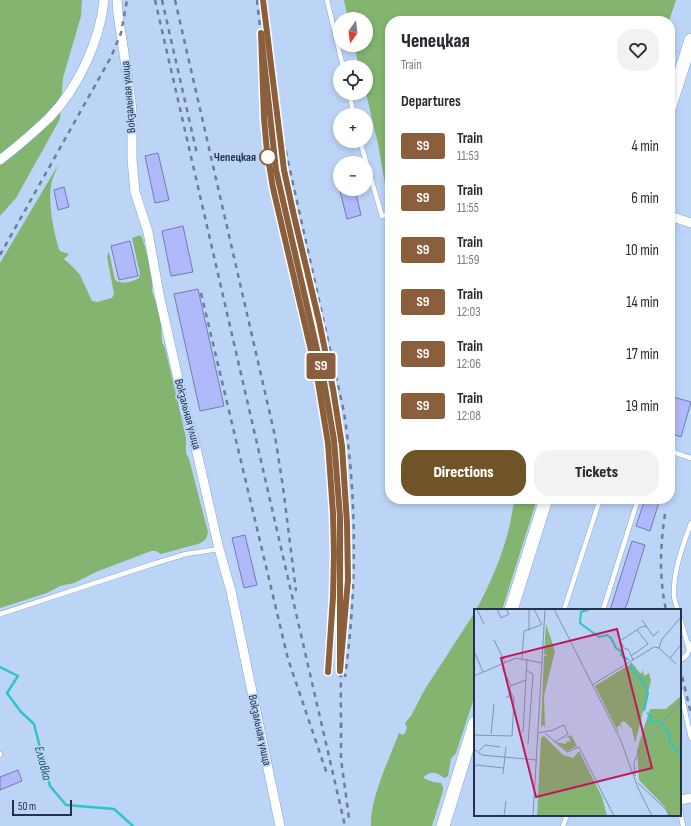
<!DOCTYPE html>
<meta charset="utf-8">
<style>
body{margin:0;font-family:"Sofia Sans Condensed",sans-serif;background:#f2f2f3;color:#2b2b33;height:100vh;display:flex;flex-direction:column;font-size:15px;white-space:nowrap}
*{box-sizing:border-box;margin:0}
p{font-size:13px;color:#7c7c81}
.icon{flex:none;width:22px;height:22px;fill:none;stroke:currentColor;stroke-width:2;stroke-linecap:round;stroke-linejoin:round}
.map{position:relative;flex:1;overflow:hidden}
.side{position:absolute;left:385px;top:16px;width:290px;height:488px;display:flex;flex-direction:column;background:#fff;border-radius:16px;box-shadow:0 2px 6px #0003}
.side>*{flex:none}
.badge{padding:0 8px;border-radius:3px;font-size:14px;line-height:26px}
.needle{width:26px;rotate:194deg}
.fabs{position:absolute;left:333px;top:12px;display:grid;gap:8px}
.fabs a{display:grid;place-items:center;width:40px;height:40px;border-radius:50%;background:#fff;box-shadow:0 2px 6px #0003;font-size:20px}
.scale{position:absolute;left:12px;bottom:10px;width:60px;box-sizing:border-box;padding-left:4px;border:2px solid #233349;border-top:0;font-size:11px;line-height:14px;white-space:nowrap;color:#233349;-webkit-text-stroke:3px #bcd4f6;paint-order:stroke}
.map>.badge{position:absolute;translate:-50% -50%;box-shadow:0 0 0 2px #fff}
h2{padding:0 16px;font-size:15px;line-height:36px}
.round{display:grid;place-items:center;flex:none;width:42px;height:42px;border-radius:16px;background:#f2f2f3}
.head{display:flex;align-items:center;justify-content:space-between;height:68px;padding:0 16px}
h1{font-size:19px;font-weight:800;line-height:30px}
.cta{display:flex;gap:8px;margin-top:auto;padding:8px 16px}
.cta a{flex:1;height:46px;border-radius:16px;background:#705427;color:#fff;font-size:16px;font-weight:800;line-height:46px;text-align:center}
.cta a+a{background:#f2f2f3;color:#2b2b33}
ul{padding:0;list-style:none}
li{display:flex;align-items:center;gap:12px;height:52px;padding:0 16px}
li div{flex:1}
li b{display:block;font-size:15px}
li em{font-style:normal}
li .badge{min-width:44px;font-weight:700;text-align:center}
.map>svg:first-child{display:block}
</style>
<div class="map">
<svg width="691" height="826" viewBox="0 0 691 826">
<rect width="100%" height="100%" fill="#bcd4f6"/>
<g fill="#83b570">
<polygon points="0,0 82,0 81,16 63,78 60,119 16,198 0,216"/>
<polygon points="344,0 676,0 669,21 390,21 390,193 387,195 378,144 366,93 366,67 359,67 354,45 366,45 366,19 348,19"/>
<path d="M58,165C56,171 52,179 51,186C48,202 54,236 60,251L69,254L64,259L74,268L80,275L92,301L97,302L112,298L114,294L107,256L109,252L115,280C121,285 133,282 139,278L140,274L132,238L140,235L142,237L151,269L153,279L152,291L158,309L161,322L162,342L165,348L186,438V453L189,459L208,532C207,539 205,541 198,544L161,554L156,551H151L96,572L74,583L60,586L47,593L0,608V263Z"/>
<path d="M514,499H537L502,610H476C495,575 510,538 514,499Z"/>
<path d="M475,612V695L456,753L451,759L448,776L444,778C437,772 430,770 423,778L433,782L441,783L443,787V791L432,826H371C370,798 389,760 399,733L403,735L405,733L407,728L405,723L411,716L425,689Z"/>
</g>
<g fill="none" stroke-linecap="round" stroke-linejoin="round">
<polyline stroke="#30c3c7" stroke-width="2.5" points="0,667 18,676 7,693 21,712 34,724 50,786 66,805 114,809 133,826"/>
</g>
<g fill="#b0b9f9" stroke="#737bb6">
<polygon points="158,153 169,200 155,203 145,156"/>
<polygon points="64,187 69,207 58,210 54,190"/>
<polygon points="346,189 355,189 361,215 347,219 340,191"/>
<polygon points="183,226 193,272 171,276 162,231"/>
<polygon points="130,241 138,276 119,280 111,246"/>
<polygon points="198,289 224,406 200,411 174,294"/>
<polygon points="673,397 691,402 681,437 670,433 670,405"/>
<polygon points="645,499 660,499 650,531 636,526"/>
<polygon points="245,535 257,585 244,588 232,538"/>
<polygon points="632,541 645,545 627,604 624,610 610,610"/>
<polygon points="18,770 22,781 0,790 0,777"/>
</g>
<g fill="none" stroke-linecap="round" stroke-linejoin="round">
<defs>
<g id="service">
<polyline points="327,0 343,67"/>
<polyline points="349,93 354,115"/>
<polyline points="360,141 382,216 390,214"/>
<polyline points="670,385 672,380"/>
<polyline points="670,451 691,458"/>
<polyline points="564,610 600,499"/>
<polyline points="603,610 638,499"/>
<path d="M678,610C676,605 674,600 674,595C673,571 683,545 691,523"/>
<polyline points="0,614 156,563 186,554 219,549"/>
<polyline points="680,618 689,649"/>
<path d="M680,660C688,656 689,651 691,643"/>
<polyline points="680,689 691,738"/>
<polyline points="0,754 0,755"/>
<polyline points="680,811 683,826"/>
<polyline points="563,826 567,815"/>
</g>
<g id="minor">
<polyline points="117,0 118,14 130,93 132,111 132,159 135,192 148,232 159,294 185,410 193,435 219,549 231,591 280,826"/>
<path d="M0,160C17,147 33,133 49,118C78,88 100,41 104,0"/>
<polyline points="670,216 691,223"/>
<polyline points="680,800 691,798"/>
</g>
<g id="secondary">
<polyline points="670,106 691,40"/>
<polyline points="511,610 546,499"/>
<polyline points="443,826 475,723"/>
</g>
</defs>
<use href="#service" stroke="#7ea3da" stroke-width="5.5"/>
<use href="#minor" stroke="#7ea3da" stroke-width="10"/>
<use href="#secondary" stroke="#7ea3da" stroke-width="14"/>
<use href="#service" stroke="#fff" stroke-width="4.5"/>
<use href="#minor" stroke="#fff" stroke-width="9"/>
<use href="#secondary" stroke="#fff" stroke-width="13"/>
<g stroke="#6b7e9a" stroke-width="2.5" stroke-dasharray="5 5" stroke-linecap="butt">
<polyline points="155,0 345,826"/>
<polyline points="162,0 197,154"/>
<polyline points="175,0 275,436 283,487 296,591"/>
<polyline points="257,0 276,170 323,376 336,454 340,517 341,729"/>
<polyline points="267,31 278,116"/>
<polyline points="263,93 266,141 271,175 317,376 328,443 333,513 334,554 333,597 328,672"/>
<path d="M277,112L344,412C357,499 357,590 345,677"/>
<polyline points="286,181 316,312"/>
<polyline points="0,255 111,57 121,33 127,0"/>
<polyline points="201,293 288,659 327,774"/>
<polyline points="321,331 333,389 342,446 347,521"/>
<path d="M665,514C660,547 659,577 666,610"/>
<polyline points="680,667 691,714"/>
<polyline points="341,723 341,759 349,818"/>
</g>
</g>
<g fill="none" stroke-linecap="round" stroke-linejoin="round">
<defs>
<polyline id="line" points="263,0 284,170 294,216 319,321 333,389 342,446 347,523 348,580 340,671 340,517 334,440 323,376 276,170 261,33 264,118 267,152 273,188 317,376 328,443 333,513 334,554 333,597 328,672"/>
</defs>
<use href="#line" stroke="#fff" stroke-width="9"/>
<use href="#line" stroke="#8b5e3c" stroke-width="6"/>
</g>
<circle fill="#fff" stroke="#8b5e3c" stroke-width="2" cx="268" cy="157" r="8"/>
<g text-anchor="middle" stroke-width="3.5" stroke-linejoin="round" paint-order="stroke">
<g font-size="12" fill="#233349" stroke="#bcd4f6">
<text transform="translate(128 97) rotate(-95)" y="4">Вокзальная улица</text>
<text transform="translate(188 414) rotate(75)" y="4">Вокзальная улица</text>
<text transform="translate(260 730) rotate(78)" y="4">Вокзальная улица</text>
</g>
<g font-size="12" font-weight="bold" fill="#233349" stroke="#bcd4f6" text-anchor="end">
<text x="256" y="161">Чепецкая</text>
</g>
<g font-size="13" font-style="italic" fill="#176466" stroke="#bcd4f6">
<text transform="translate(44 763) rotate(75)" y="5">Елховка</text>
</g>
</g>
<g transform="translate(474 609)">
<rect width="207" height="207" fill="#bcd4f6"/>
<path d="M72,15L81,42L70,87L71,118L69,116L67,119L70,47L74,46L70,45ZM158,54L167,65L169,61L170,67L175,64L177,72L161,134L158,120L150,112L146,114L149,121L146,116L143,118L145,125L121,77ZM207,87V207H194L191,198L165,171L163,141L176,100H192ZM97,126L103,137L93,142L82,133L91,135L94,132L97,133L95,128L88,130ZM70,127L89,146L99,149L105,142L128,188L133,207H63L67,129Z" fill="#83b570"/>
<path fill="none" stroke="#30c3c7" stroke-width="2" d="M116,0L107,3L106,14L125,28L133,26L137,29L142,39L148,43L147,46L155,51M157,54V59L170,74L174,84L170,102M173,104L178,108L176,112L187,113M189,115L190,119L194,121L196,134L207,146"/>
<path fill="none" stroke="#7f94b1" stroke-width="1" d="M3,0L10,15M23,0L27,9L35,5L32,0M60,0L68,16M80,0L147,132L164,179L178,207M168,11L179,27L185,22M55,22V0M20,31L31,53M185,39L188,30L207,8M1,44L9,63M157,47L174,35L163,21M48,49L50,22L67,16M196,49L207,36M159,51L154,40H151L146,32L167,18L173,17M28,59L37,76M53,62L59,65L54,135M0,67L42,49L68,54M118,76L180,38L185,39L202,55M32,88H35L36,77L52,71M49,123L53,50M64,124L79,121L90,116L94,125L81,133M71,124L93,143L105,138L140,207M17,125L20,95M0,126L38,127L40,90L35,79M0,140L8,146L62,151M5,142L11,136L26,138M0,158L3,156L29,159M29,165L32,138M161,167L160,154L165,141L207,92M164,174L199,207M30,207L32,192M59,207L71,0"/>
<path fill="#c2185b" fill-opacity="0.15" stroke="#c2185b" stroke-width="2" d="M143,20L178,159L62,188L27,49Z"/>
<rect width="207" height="207" fill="none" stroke="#233349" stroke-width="2"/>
</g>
</svg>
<div class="fabs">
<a><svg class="needle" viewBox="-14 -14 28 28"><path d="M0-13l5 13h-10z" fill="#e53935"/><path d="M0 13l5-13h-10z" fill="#7c7c81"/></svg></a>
<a><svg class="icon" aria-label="locate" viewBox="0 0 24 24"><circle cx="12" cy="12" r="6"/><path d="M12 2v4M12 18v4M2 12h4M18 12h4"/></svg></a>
<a>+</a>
<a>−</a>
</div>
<div class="scale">50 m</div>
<b class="badge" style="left:321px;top:366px;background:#8b5e3c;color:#fff">S9</b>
<section class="side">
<div class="head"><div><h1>Чепецкая</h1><p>Train</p></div><a class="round"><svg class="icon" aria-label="heart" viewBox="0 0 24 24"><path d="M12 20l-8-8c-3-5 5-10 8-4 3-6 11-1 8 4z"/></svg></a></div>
<h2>Departures</h2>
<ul>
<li><span class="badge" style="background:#8b5e3c;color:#fff">S9</span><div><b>Train</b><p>11:53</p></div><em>4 min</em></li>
<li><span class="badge" style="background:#8b5e3c;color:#fff">S9</span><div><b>Train</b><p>11:55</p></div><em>6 min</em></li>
<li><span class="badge" style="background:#8b5e3c;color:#fff">S9</span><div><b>Train</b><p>11:59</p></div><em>10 min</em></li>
<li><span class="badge" style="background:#8b5e3c;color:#fff">S9</span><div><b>Train</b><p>12:03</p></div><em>14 min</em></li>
<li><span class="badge" style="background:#8b5e3c;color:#fff">S9</span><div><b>Train</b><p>12:06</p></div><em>17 min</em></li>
<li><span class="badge" style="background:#8b5e3c;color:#fff">S9</span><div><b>Train</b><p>12:08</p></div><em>19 min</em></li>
</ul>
<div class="cta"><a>Directions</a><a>Tickets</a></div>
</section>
</div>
